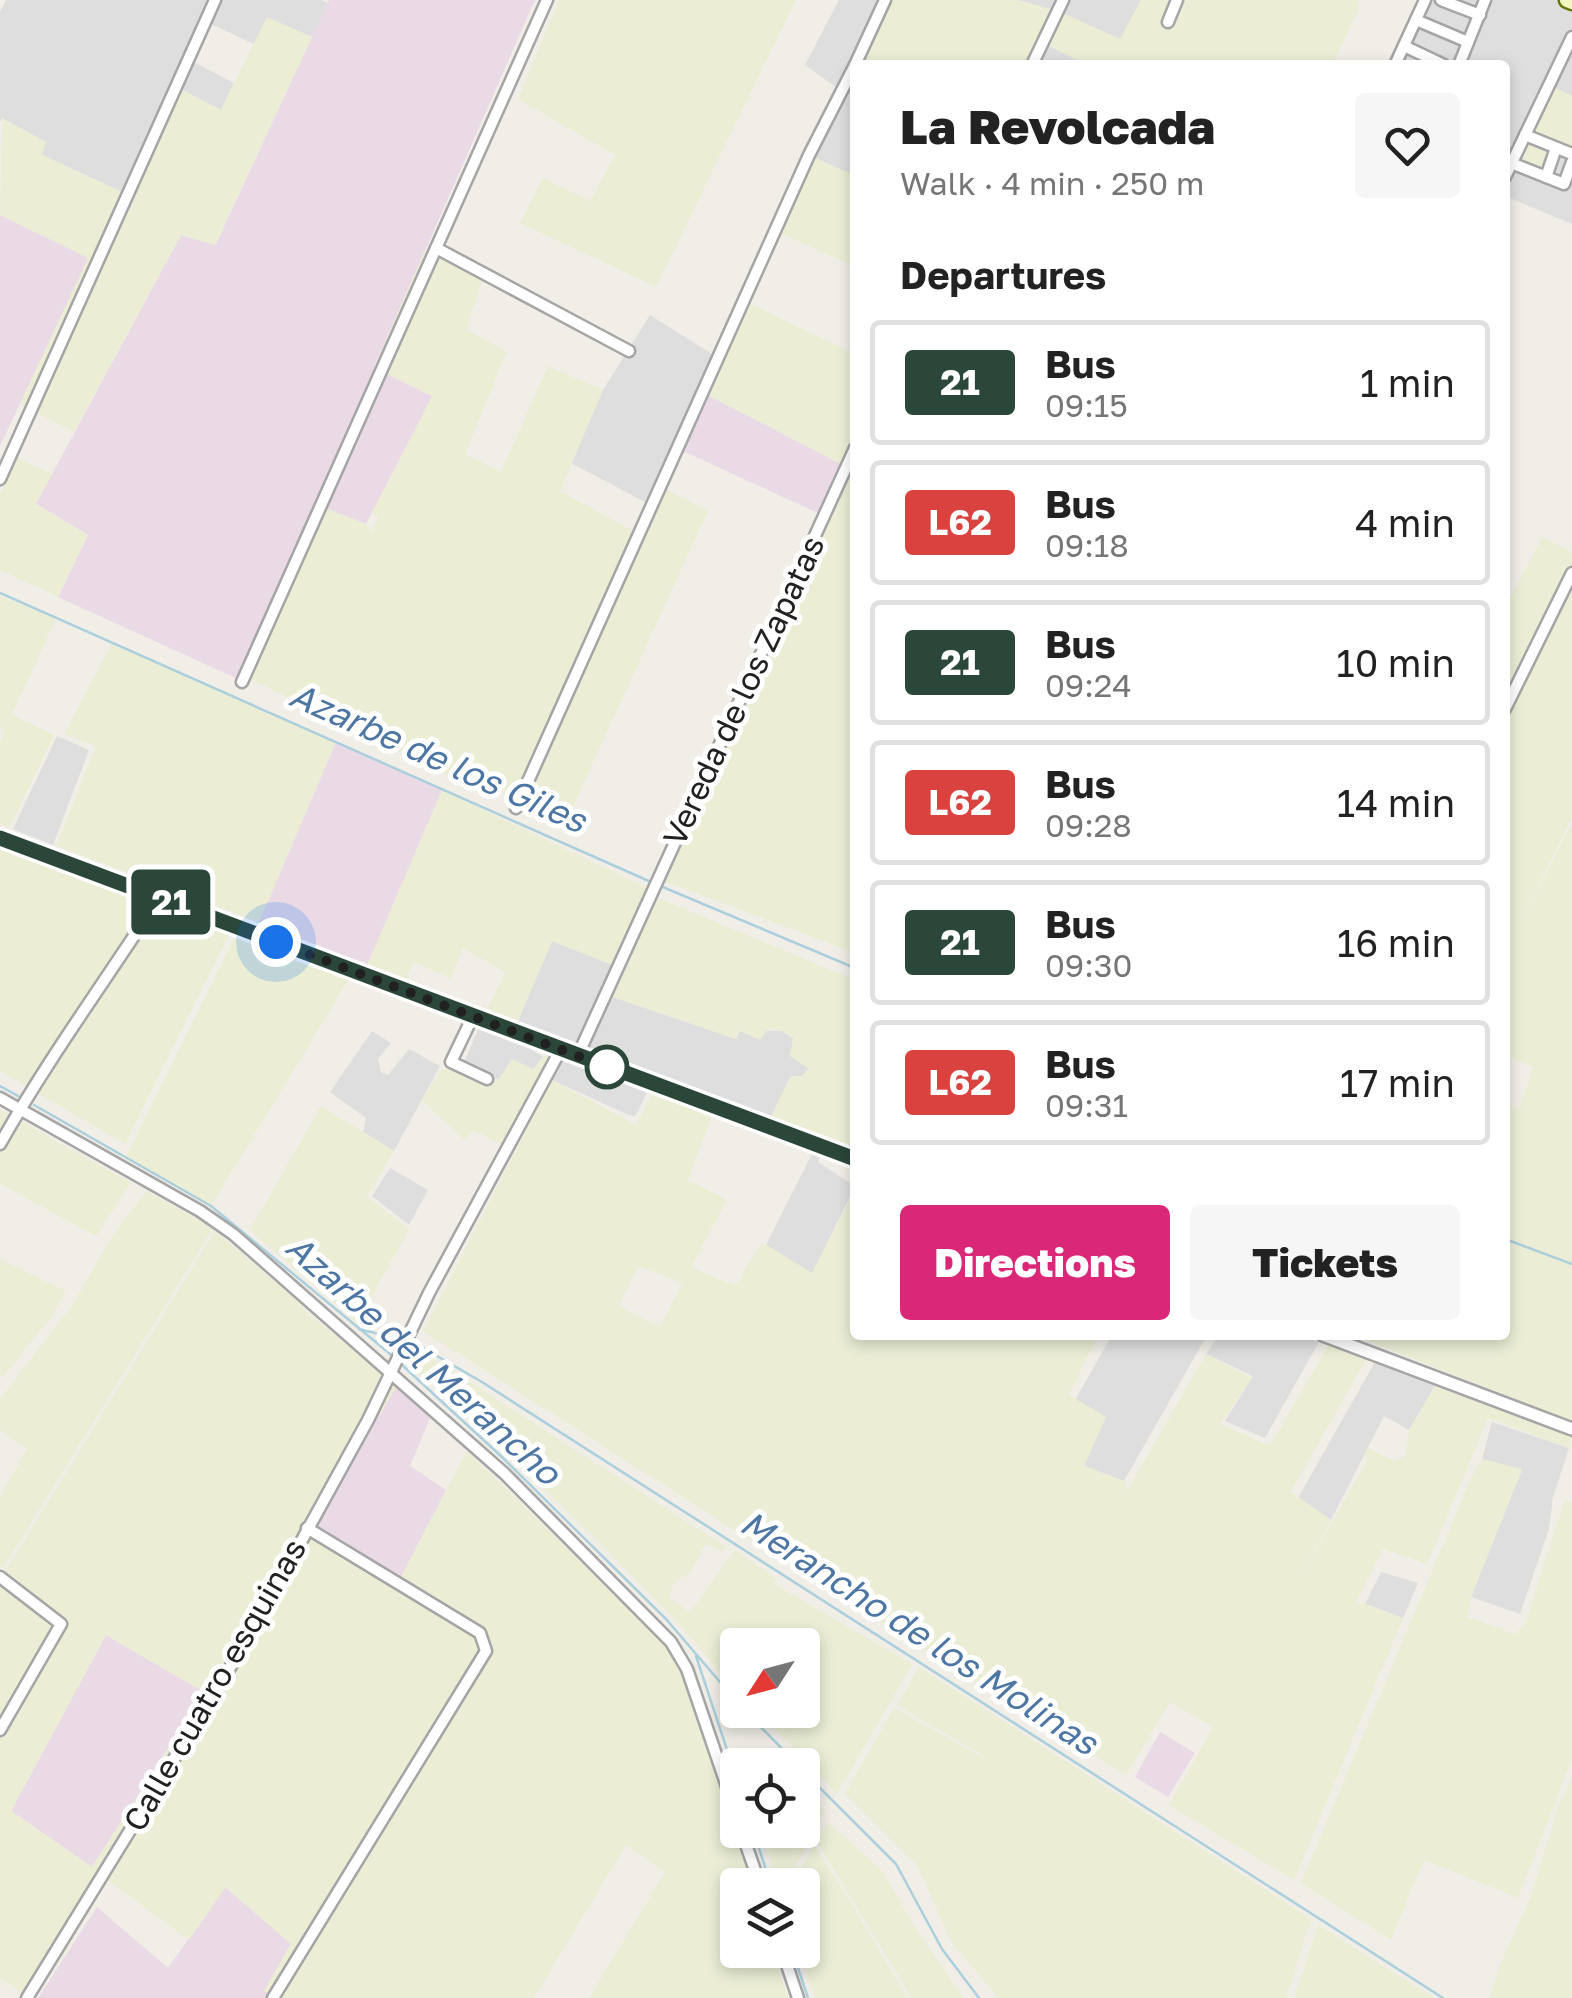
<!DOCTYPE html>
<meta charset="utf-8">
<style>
body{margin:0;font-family:"Golos Text",sans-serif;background:#f6f6f6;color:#222;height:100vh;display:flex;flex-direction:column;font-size:38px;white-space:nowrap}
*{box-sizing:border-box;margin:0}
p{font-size:32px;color:#767676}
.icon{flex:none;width:55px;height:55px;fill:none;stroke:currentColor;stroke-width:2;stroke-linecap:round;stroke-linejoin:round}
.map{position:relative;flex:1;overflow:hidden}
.sheet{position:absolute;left:850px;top:60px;width:660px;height:1280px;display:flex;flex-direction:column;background:#fff;border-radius:10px;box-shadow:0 5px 15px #0003}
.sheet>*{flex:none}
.badge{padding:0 20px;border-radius:8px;font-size:35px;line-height:65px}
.needle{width:65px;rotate:234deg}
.buttons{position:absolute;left:720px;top:1628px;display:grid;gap:20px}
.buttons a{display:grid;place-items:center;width:100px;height:100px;border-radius:10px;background:#fff;box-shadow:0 5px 15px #0003;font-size:50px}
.you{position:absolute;width:50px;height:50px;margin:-25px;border:8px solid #fff;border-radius:50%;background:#1a73e8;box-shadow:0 0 0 15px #1a73e833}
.map>.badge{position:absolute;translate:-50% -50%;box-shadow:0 0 0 5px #fff}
h2{padding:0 50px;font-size:38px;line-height:90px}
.round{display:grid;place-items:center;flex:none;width:105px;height:105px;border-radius:10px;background:#f6f6f6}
.head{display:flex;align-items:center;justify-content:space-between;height:170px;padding:0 50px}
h1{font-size:48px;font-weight:800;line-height:75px}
.cta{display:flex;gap:20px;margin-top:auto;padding:20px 50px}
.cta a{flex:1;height:115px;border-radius:10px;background:#db2777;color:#fff;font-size:40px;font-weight:800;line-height:115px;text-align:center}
.cta a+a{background:#f6f6f6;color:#222}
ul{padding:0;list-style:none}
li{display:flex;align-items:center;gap:30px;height:125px;margin:0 20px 15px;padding:0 30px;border:5px solid #e0e0e0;border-radius:10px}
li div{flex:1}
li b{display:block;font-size:38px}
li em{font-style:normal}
li .badge{min-width:110px;font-weight:700;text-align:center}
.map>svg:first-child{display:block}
</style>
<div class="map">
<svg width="1572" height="1998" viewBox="0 0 1572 1998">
<rect width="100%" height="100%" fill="#f1eee8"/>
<g fill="#dfdede">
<polygon points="6,0 208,0 122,192 42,155 2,118 0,122 0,12"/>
<polygon points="221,0 321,0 328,3 312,37 268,18 254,44 211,24"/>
<polygon points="839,0 877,0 837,88 805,65"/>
<polygon points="1018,0 1141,0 1107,65 1034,65"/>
<polygon points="1425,0 1572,0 1572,224 1505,196 1505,65 1395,65"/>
<polygon points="192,61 234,83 221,110 182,90"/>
<polygon points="855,65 855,176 809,155"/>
<polygon points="650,315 715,356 645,502 571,463 603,390"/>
<polygon points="57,736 89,750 53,845 13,829"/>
<polygon points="552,941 613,965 575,1046 518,1021"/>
<polygon points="613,997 736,1039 740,1030 782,1031 793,1038 809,1069 802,1076 790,1077 771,1117 585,1050"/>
<polygon points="481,1023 533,1044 532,1050 543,1057 533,1069 524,1066 499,1080 464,1062"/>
<polygon points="372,1031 391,1043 378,1059 381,1072 388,1075 409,1049 440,1066 394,1151 363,1132 366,1118 330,1092"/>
<polygon points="563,1056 649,1088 636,1115 631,1116 552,1080"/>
<polygon points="813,1152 820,1156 818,1162 855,1186 812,1274 766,1245"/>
<polygon points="390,1168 428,1190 409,1225 372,1196"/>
<polygon points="1112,1335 1207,1335 1124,1481 1084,1466 1075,1400"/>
<polygon points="1219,1335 1301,1335 1319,1342 1265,1438 1225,1421 1253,1376 1206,1354"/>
<polygon points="1375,1362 1435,1386 1409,1430 1384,1416 1331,1520 1298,1498"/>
<polygon points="1492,1422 1569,1448 1553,1497 1549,1529 1520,1614 1471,1597 1522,1470 1482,1459"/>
<polygon points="1381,1572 1418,1583 1403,1618 1365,1604"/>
</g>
<g fill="#e9dae6">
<polygon points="329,0 535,0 374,367 433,396 366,524 314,504 238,679 58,597 88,535 36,504 181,235 216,244"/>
<polygon points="0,215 89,258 0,446"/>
<polygon points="698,390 843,465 820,514 672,446"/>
<polygon points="336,742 442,790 366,968 259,922"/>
<polygon points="397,1385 430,1418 410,1466 446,1490 395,1589 309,1536"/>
<polygon points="106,1635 204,1692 92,1867 11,1811"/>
<polygon points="1160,1732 1195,1753 1168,1797 1135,1777"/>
<polygon points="225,1887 291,1944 264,1991 278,1998 38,1998 97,1907 168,1968"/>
</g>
<g fill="#ebeed5" fill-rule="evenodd">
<polygon points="559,0 796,0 656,287 520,223 543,178 590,201 615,155 518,99"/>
<polygon points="884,0 1018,0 1058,11 1120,39 1141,0 1358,0 1359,8 1332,65 1087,65 1043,43 1033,65 869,65 858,59"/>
<polygon points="267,17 312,37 215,245 181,235 74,432 20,404 88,258 0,215 2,118 46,142 42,155 122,192 182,90 221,110"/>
<polygon points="1549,84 1572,96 1572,154 1556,148 1545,176 1513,160"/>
<polygon points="809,155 855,176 855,267 776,231"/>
<polygon points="425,250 482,280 466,329 507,352 465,454 501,472 548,366 603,390 560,491 642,536 663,488 708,511 565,824 484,784 480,791 240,674 315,504 366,524 372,531 378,517 372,513 432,396 374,368"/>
<polygon points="745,301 855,354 855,439 843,465 704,393"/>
<polygon points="17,458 52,474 36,504 88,535 58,597 0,570 0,494"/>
<polygon points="855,461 855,953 658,879"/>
<polygon points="1542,537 1572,552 1572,817 1518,928 1572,823 1572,1421 1353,1335 1505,1335 1505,1103 1519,1110 1533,1067 1505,1055 1505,608"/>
<polygon points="0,596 56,618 12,715 54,735 9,828 0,824 0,742 5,730 0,726"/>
<polygon points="112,643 336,742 259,922 56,846 96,746 64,734"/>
<polygon points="442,790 647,888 618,967 552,941 518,1021 487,1010 505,972 463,948 451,979 413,961 406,982 366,968"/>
<polygon points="0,847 231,931 125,1144 0,1071"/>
<polygon points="658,898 855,980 855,1147 771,1117 790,1077 802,1076 809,1069 790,1056 793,1038 782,1031 768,1029 760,1040 740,1031 736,1039 613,997"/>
<polygon points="239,928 354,971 211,1206 126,1157"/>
<polygon points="549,1051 557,1056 508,1148 473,1130 465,1140 422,1101 440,1070 462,1067 487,1079 498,1080 512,1059 533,1069"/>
<path d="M552,1080L636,1125L656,1085L713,1114L688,1180L727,1200L691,1267L735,1286L762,1242L812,1273L852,1196L855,1198V1335H1098L1069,1395L1106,1417L1084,1466L1124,1481L1127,1491L1206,1354L1252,1378L1220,1424L1270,1446L1329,1344L1366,1359L1291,1492L1331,1520L1298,1581L1368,1459L1364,1455L1368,1448L1395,1462L1405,1455L1409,1430L1435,1386L1572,1437L1569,1448L1488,1418L1427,1564L1383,1549L1355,1605L1365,1604L1403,1618L1294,1880L1169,1805L1213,1727L1170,1702L1126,1775L786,1563L423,1331ZM638,1266L682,1283L660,1327L618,1306Z"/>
<polygon points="321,1106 394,1151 367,1197 409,1229 357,1323 250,1230"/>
<polygon points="0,1109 131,1183 96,1236 0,1184"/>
<polygon points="147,1191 213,1228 3,1568 0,1566 0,1497 27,1449 0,1430 0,1399 73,1304 114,1233"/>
<path d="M215,1231L304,1306L303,1309L397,1385L309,1536L395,1588L467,1451L666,1644L683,1672L752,1885H738V1950H772L788,1998H589L665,1872L626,1845L534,1998H278L264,1991L291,1944L226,1887L189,1940L108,1880L63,1956L21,1992L0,1978V1580ZM106,1635L204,1692L92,1867L11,1811Z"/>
<polygon points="0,1259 66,1291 51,1317 3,1377 0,1376"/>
<polygon points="412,1345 726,1547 721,1551 706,1544 690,1574 675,1580 669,1598 690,1612 735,1550 777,1579 774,1584 912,1664 837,1794 764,1717 762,1710 802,1710 802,1645 738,1645 737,1685 723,1670 720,1674 683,1628 594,1537 463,1410 403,1361"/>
<polygon points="1482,1459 1522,1469 1471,1597 1467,1617 1515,1634 1525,1624 1565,1499 1572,1502 1572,1759 1518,1898 1424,1860 1391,1940 1301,1883 1472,1476"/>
<polygon points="919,1667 1311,1919 1286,1998 998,1998 951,1941 915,1861 909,1858 845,1794 894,1708 984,1758 984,1756 897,1705"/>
<polygon points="1572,1776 1572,1998 1490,1998 1499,1967 1530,1898 1558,1808"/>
<polygon points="803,1789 825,1811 785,1885 778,1885 762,1830 802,1830"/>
<polygon points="828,1822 883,1872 918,1933 964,1998 912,1998 817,1842"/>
<polygon points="814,1845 854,1908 907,1998 815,1998 800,1950 802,1950 802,1885 792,1885"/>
<polygon points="1318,1925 1434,1998 1294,1998"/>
</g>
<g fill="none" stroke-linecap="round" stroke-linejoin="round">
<g stroke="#abcfdc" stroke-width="2.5">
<polyline points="0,593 651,882"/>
<polyline points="658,885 855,968"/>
<polyline points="0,1086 18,1096"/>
<polyline points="34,1105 211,1206 395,1358"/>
<polyline points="1505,1239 1572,1264"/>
<polyline points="359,1329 403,1340"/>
<polyline points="411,1341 482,1382 1443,1998"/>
<polyline points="401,1364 503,1458 666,1619 738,1703"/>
<polyline points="696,1656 738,1783"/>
<polyline points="744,1710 798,1765"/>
<polyline points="802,1770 896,1864 942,1949 979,1998"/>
<polyline points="753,1830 771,1885"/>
<polyline points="792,1950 808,1998"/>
</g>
<defs>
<g id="minor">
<polyline points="1441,0 1480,15"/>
<polyline points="1416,20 1468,42"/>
<polyline points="1168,22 1177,0"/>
<polyline points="1404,46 1444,65"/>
<polyline points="855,65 885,0"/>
<polyline points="1032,65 1063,0"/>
<polyline points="1395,65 1425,0"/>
<polyline points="1459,65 1485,0"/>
<polyline points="1525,135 1572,154"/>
<polyline points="1511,163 1564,184 1572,162"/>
<polyline points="1505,177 1572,37"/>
<polyline points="1546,177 1556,148"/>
<polyline points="436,248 629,351"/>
<polyline points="0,479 215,0"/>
<polyline points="242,682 547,0"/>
<polyline points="1505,709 1572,573"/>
<polyline points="516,808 809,155 855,65"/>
<polyline points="473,1016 451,1062 487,1079"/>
<polyline points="578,1055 855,448"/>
<polyline points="0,1098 200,1211 233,1234 504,1473 671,1642 687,1669 738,1819"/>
<path d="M0,1144C48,1059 106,980 159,898"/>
<polyline points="0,1577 61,1624 0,1730"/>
<polyline points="741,1830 760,1885"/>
<polyline points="782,1950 798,1998"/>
<polyline points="27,1998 247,1640 368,1420 429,1293 561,1049"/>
<polyline points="273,1998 486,1651 480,1633 307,1528"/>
</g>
<g id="tertiary">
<polyline points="0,838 855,1159"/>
<polyline points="1323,1335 1572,1429"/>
</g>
<polyline id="secondary" points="1567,0 1572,2"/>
</defs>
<use href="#minor" stroke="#a5a5a5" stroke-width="15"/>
<use href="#tertiary" stroke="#a5a5a5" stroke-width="16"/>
<use href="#secondary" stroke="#65750b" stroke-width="19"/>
<use href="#minor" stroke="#fff" stroke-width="10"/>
<use href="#tertiary" stroke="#fff" stroke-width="11"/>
<use href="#secondary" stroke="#f2f7c0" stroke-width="14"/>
</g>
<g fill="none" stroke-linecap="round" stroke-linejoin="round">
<defs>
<polyline id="line" points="0,838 855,1159"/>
</defs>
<use href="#line" stroke="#fff" stroke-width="22"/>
<use href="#line" stroke="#2a4739" stroke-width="15"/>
<polyline stroke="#212121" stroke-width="10" stroke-dasharray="0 18" points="276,942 607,1067"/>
</g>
<circle fill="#fff" stroke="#2a4739" stroke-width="5" cx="607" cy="1067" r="20"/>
<g text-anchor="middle" stroke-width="10" stroke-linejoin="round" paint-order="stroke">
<g font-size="32" fill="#212121" stroke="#fff">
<text transform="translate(744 691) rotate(-65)" y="11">Vereda de los Zapatas</text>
<text transform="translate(215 1685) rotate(-60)" y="11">Calle cuatro esquinas</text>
</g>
<g font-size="35" font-style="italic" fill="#4e76a4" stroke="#fff">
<text transform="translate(438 758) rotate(24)" y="12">Azarbe de los Giles</text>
<text transform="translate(423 1360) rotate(42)" y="12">Azarbe del Merancho</text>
<text transform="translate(919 1633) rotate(33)" y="12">Merancho de los Molinas</text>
</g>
</g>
</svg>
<div class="buttons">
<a><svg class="needle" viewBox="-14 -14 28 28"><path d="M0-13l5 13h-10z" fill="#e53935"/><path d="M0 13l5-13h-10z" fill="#767676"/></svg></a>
<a><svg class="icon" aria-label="locate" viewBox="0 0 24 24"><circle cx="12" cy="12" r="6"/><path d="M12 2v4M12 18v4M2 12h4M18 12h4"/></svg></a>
<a><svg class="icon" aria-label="layers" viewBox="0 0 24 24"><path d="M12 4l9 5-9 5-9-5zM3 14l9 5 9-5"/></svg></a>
</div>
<div class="you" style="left:276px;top:942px"></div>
<b class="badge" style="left:171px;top:902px;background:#2a4739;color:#fff">21</b>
<section class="sheet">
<div class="head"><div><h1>La Revolcada</h1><p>Walk · 4 min · 250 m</p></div><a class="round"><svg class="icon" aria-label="heart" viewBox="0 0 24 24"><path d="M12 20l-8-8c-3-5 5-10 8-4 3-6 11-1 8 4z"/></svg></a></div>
<h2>Departures</h2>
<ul>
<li><span class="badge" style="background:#2a4739;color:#fff">21</span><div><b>Bus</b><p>09:15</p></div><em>1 min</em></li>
<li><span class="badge" style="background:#da4240;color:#fff">L62</span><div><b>Bus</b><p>09:18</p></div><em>4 min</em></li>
<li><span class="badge" style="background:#2a4739;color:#fff">21</span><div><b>Bus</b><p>09:24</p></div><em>10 min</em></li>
<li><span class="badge" style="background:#da4240;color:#fff">L62</span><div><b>Bus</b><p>09:28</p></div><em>14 min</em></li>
<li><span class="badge" style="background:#2a4739;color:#fff">21</span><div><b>Bus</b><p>09:30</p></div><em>16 min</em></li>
<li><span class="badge" style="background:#da4240;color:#fff">L62</span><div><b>Bus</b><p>09:31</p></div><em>17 min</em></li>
</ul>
<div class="cta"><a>Directions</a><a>Tickets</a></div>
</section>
</div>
